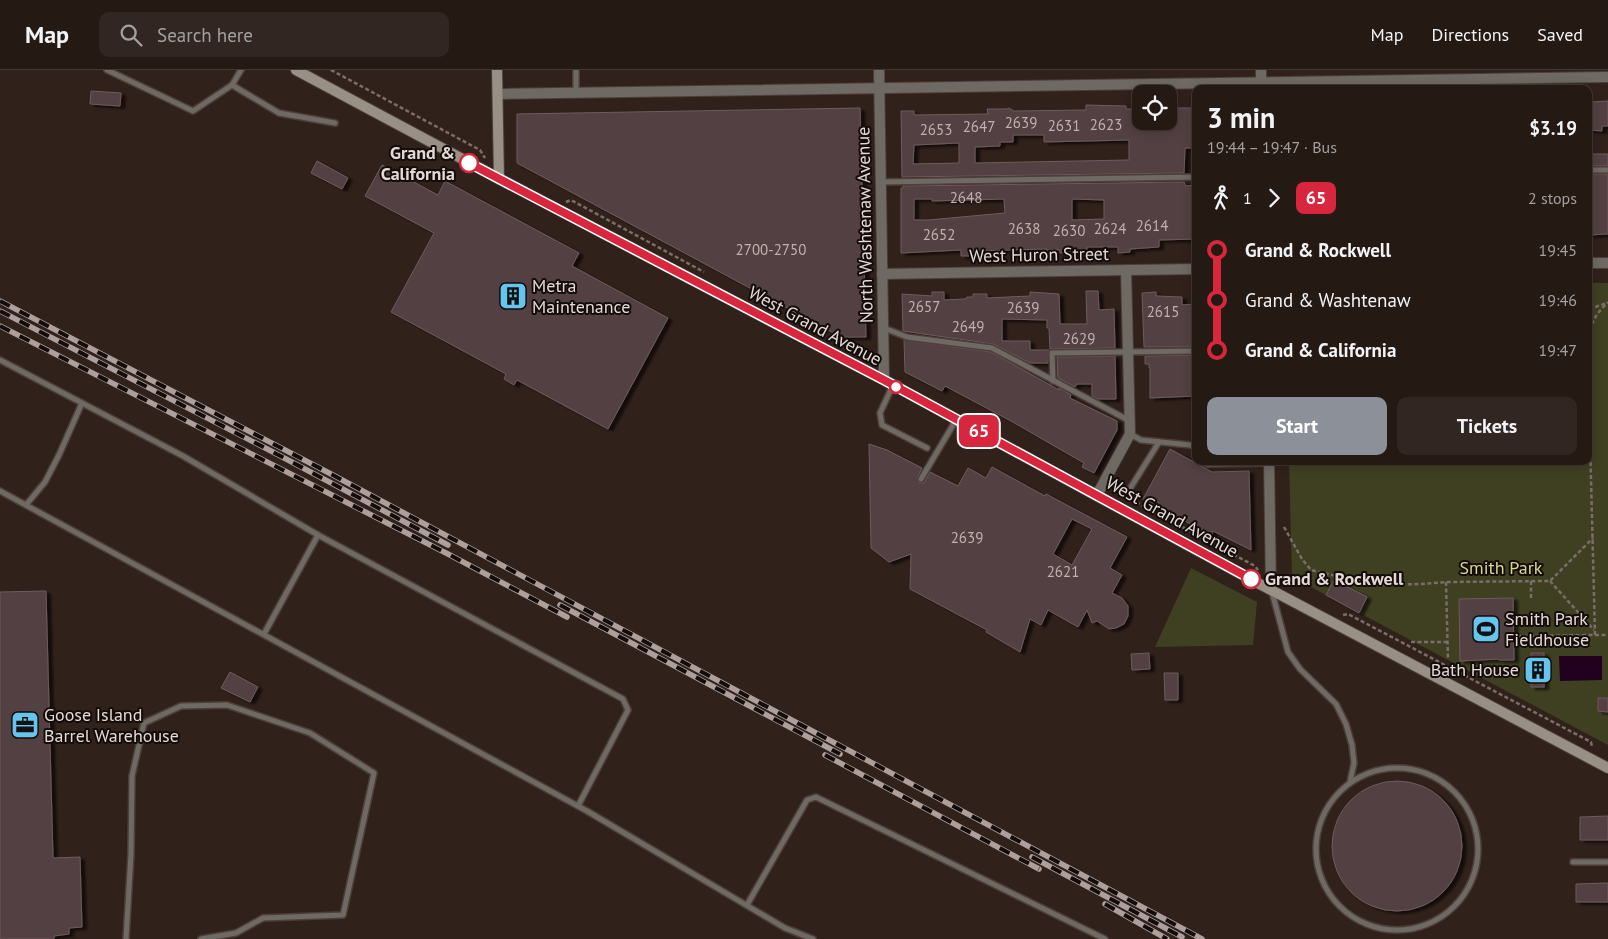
<!DOCTYPE html>
<meta charset="utf-8">
<style>
body{margin:0;font-family:"PT Sans",sans-serif;background:#312622;color:#f1f3f6;height:100vh;display:flex;flex-direction:column;font-size:19px;white-space:nowrap}
*{box-sizing:border-box;margin:0}
p{font-size:16px;color:#a3a0a0}
.icon{flex:none;width:28px;height:28px;fill:none;stroke:currentColor;stroke-width:2;stroke-linecap:round;stroke-linejoin:round}
.map{position:relative;flex:1;overflow:hidden}
.side{position:absolute;left:1192px;top:15px;width:400px;height:380px;display:flex;flex-direction:column;background:#251914;border-radius:10px;box-shadow:0 2px 12px #0003,0 0 0 1px #423834}
.side>*{flex:none}
.badge{padding:0 10px;border-radius:8px;font-size:18px;line-height:32px}
.fabs{position:absolute;left:1132px;top:15px;display:grid;gap:10px}
.fabs a{display:grid;place-items:center;width:45px;height:45px;border-radius:10px;background:#251914;box-shadow:0 2px 12px #0003,0 0 0 1px #423834;font-size:25px}
.map>.badge{position:absolute;translate:-50% -50%;box-shadow:0 0 0 2px #fff}
.legs{display:flex;align-items:center;gap:8px;height:55px;padding:0 15px;font-size:16px}
.legs p{margin-inline-start:auto}
.headline{display:flex;align-items:center;justify-content:space-between;height:85px;padding:0 15px}
h1{font-size:28px;font-weight:800;line-height:38px}
.cta{display:flex;gap:10px;margin-top:auto;padding:10px 15px}
.cta a{flex:1;height:58px;border-radius:10px;background:#8c9099;color:#fff;font-size:20px;font-weight:800;line-height:58px;text-align:center}
.cta a+a{background:#312622;color:#f1f3f6}
ul{padding:0 15px;list-style:none}
li{display:flex;align-items:center;gap:18px;height:50px;font-size:19px}
li i{display:grid;place-items:center;width:8px;height:100%;margin:0 6px;background:currentColor}
li i::after{content:'';width:12px;height:12px;margin:-6px;border:4px solid;border-radius:50%;background:#251914}
li p{margin-inline-start:auto}
li:first-child i{background:linear-gradient(#0000 50%,currentColor 0)}
li:last-child i{background:linear-gradient(currentColor 50%,#0000 0)}
header{display:flex;align-items:center;gap:30px;box-sizing:border-box;height:70px;padding:0 25px;background:#251914;border-bottom:1px solid #423834}
header strong{font-size:24px}
nav{display:flex;gap:28px;margin-inline-start:auto;font-size:18px}
.search{width:350px;height:45px;background:#312622;display:flex;align-items:center;gap:12px;box-sizing:border-box;padding:0 18px;border-radius:10px;color:#a3a0a0;font-size:19px}
.map>svg:first-child{display:block}
</style>
<header>
<strong>Map</strong>
<div class="search"><svg class="icon" aria-label="search" viewBox="0 0 24 24"><circle cx="10" cy="10" r="6"/><path d="M15 15l6 6"/></svg>Search here</div>
<nav><a>Map</a><a>Directions</a><a>Saved</a></nav>
</header>
<div class="map">
<svg width="1608" height="869" viewBox="0 0 1608 869">
<defs>
<filter id="shadow"><feDropShadow dx="4.5" dy="2.5" stdDeviation="1" flood-color="#0009"/></filter>
</defs>
<rect width="100%" height="100%" fill="#31211b"/>
<g fill="#3f3f22">
<polygon points="1589,213 1608,213 1608,675 1292,507 1289,391 1589,391"/>
<polygon points="1191,498 1257,532 1253,575 1155,577"/>
</g>
<polygon fill="#21011e" points="1559,586 1602,586 1602,610 1560,611"/>
<g fill="#523f42" stroke="#6f5b5e" fill-rule="evenodd" filter="url(#shadow)">
<polygon points="91,21 121,23 120,36 90,34"/>
<polygon points="1608,31 1608,56 1602,56 1602,61 1589,60 1589,32"/>
<path d="M1086,35L1126,36V39H1140V51H1169V38H1196V78H1185L1184,103L902,107L901,41H914V45L988,44L987,39H1007L1009,38L1014,41L1086,40ZM1013,65H1044V72L1129,70V90L975,93V77L1000,76V72H1013ZM959,73V93L913,94L914,75Z"/>
<polygon points="860,38 866,267 841,267 517,93 517,44"/>
<rect x="1589" y="84" width="19" height="12"/>
<polygon points="317,91 348,108 342,119 311,103"/>
<polygon points="382,95 438,125 445,111 579,183 572,196 668,248 608,359 517,310 514,315 504,309 506,304 391,242 434,163 365,126"/>
<polygon points="1589,104 1608,104 1608,164 1589,165"/>
<path d="M1184,112L1186,116L1196,115V169L1159,170V177L1130,179V182L1118,183V177H1087V181H1073V183H1060V180H1046L1047,179L973,181V186H961V180L901,183V118H903V116ZM914,129H932V131L1004,129L1005,143L928,150H914ZM1072,129L1104,130V149L1072,150Z"/>
<polygon points="1086,221 1098,221 1099,240 1114,239 1115,278 1050,279 1049,258 1047,258 1047,250 1002,249 1002,271 1030,271 1030,280 1049,280 1048,293 1030,293 993,274 903,261 902,224 932,226 932,222 944,222 944,230 965,229 967,227 973,227 973,224 987,224 987,228 1030,226 1030,222 1059,224 1060,254 1087,254"/>
<polygon points="1156,222 1156,226 1182,227 1182,235 1195,234 1196,277 1144,277 1142,223"/>
<polygon points="904,270 991,282 1059,320 1059,318 1071,325 1070,328 1117,351 1117,360 1094,403 1082,397 1084,393 1011,351 945,316 942,321 905,302"/>
<polygon points="1196,285 1196,326 1150,328 1150,298 1149,298 1149,294 1145,294 1145,286"/>
<polygon points="1115,286 1116,329 1098,329 1092,326 1092,314 1077,314 1075,317 1058,308 1057,287"/>
<path d="M869,374L887,380L922,398L917,408L919,413H924L930,402L958,416L968,398L986,408L992,397L1045,426L1046,424L1127,467L1110,498L1122,505L1112,523L1122,528L1128,536V546L1124,554L1116,558L1109,559L1097,551L1092,553L1087,540L1078,557L1048,540L1041,555L1030,549L1020,582L986,562L987,560L910,519L911,484L889,492L871,478ZM1072,449L1092,459L1072,495L1053,484Z"/>
<polygon points="1170,379 1212,402 1249,401 1251,480 1213,461 1211,465 1143,429"/>
<polygon points="1334,510 1367,527 1359,543 1326,525"/>
<polygon points="46,521 53,788 80,787 82,857 69,858 69,864 54,866 54,869 0,869 0,522"/>
<polygon points="1513,528 1514,590 1499,590 1499,589 1460,591 1459,529"/>
<polygon points="1149,583 1150,599 1132,600 1131,584"/>
<rect x="1531" y="583" width="13" height="34"/>
<polygon points="230,602 258,617 250,632 221,618"/>
<polygon points="1164,603 1178,603 1178,630 1165,630"/>
<polygon points="1598,628 1608,628 1608,642 1598,641"/>
<circle cx="1397" cy="776" r="65"/>
<polygon points="1608,746 1608,770 1580,770 1580,747"/>
<polygon points="1608,813 1608,832 1576,832 1576,814"/>
</g>
<g fill="none" stroke-linecap="round" stroke-linejoin="round">
<defs>
<g id="lane">
<polyline points="107,0 193,41 232,15 241,0"/>
<polyline points="576,0 576,23"/>
<polyline points="232,15 279,43 335,53"/>
<polyline points="1589,100 1608,100"/>
<polyline points="881,112 1196,107"/>
<polyline points="884,258 907,267 992,278 1130,351"/>
<polyline points="0,290 183,386 318,465 623,629 628,640 578,736"/>
<polyline points="1053,311 1052,283 1196,281"/>
<polyline points="893,315 880,343 882,355 927,378"/>
<polyline points="1130,364 1141,370 1190,375 1196,378"/>
<polyline points="1207,391 1207,394 1269,393"/>
<polyline points="921,409 956,350"/>
<polyline points="1131,417 1159,372"/>
<polyline points="0,421 587,741 785,858 813,869"/>
<polyline points="26,435 45,412 59,385 82,333"/>
<polyline points="1272,522 1288,582 1300,599 1336,634 1346,654 1352,675 1354,693 1350,712"/>
<polyline points="264,564 318,465"/>
<circle cx="1397" cy="779" r="81"/>
<polyline points="1573,792 1608,792"/>
<polyline points="747,835 807,730 816,727 1105,869"/>
<polyline points="126,869 131,784 132,706 144,653 181,636 227,635 310,663 374,703 343,845 263,848 236,863 201,869"/>
</g>
<g id="street">
<polyline points="879,0 884,310"/>
<polyline points="1261,0 1261,18"/>
<polyline points="498,24 1608,7"/>
<polyline points="1589,193 1608,193"/>
<polyline points="882,204 1196,199"/>
<polyline points="1269,391 1271,519"/>
<polyline points="1097,425 1130,364 1126,200"/>
</g>
<g id="secondary">
<polyline points="296,0 515,117 884,310 1254,511 1608,698"/>
<polyline points="497,0 499,109"/>
</g>
</defs>
<use href="#lane" stroke="#4e3e39" stroke-width="8"/>
<use href="#street" stroke="#4e3e39" stroke-width="12"/>
<use href="#secondary" stroke="#4e3e39" stroke-width="12"/>
<g stroke="#7b6d68" stroke-width="2.5" stroke-dasharray="4 2.5" stroke-linecap="butt">
<polyline points="331,0 480,80 485,88"/>
<polyline points="566,132 571,130 704,202"/>
<polyline points="1589,239 1607,233"/>
<polyline points="1589,260 1597,244 1608,232"/>
<polyline points="1113,420 1255,496 1258,500"/>
<polyline points="1284,457 1302,489 1311,500 1332,505 1377,515 1422,514 1446,512 1550,511 1593,468"/>
<polyline points="1531,511 1531,528"/>
<polyline points="1550,511 1594,560"/>
<polyline points="1446,512 1448,590"/>
<polyline points="1343,545 1348,544 1591,672 1592,677"/>
<polyline points="1595,565 1608,565"/>
<polyline points="1517,566 1595,565 1589,329"/>
<polyline points="1411,572 1447,572"/>
</g>
<use href="#lane" stroke="#6e6963" stroke-width="5"/>
<use href="#street" stroke="#6e6963" stroke-width="10"/>
<use href="#secondary" stroke="#989085" stroke-width="10"/>
<defs>
<g id="rail">
<polyline points="0,231 331,404 1202,869"/>
<polyline points="0,241 271,381 448,475"/>
<polyline points="0,256 448,484 567,547"/>
<polyline points="560,535 840,684"/>
<polyline points="825,685 1039,799"/>
<polyline points="1032,787 1182,867"/>
<polyline points="1105,834 1167,869"/>
</g>
</defs>
<use href="#rail" stroke="#ada09c" stroke-width="5.5"/>
<use href="#rail" stroke="#130c0a" stroke-width="4" stroke-dasharray="11" stroke-linecap="butt"/>
</g>
<g fill="none" stroke-linecap="round" stroke-linejoin="round">
<defs>
<polyline id="line-1" points="469,93 884,310 1251,509"/>
</defs>
<use href="#line-1" stroke="#fff" stroke-width="11"/>
<use href="#line-1" stroke="#d7263d" stroke-width="8"/>
</g>
<defs>
<symbol id="building-square" viewBox="-11 -11 22 22"><rect x="-9" y="-9" width="18" height="18" rx="4" fill="#65c5ee" stroke="#130c0a"/><path d="M-4-6H4V6H1V3H-1V6H-4ZM-2.5-4.3h1.7v1.8h-1.7ZM.8-4.3h1.7v1.8H.8ZM-2.5-1h1.7V.8h-1.7ZM.8-1h1.7V.8H.8Z" fill="#111"/></symbol>
<symbol id="stadium-square" viewBox="-11 -11 22 22"><rect x="-9" y="-9" width="18" height="18" rx="4" fill="#65c5ee" stroke="#130c0a"/><path d="M0-5a6.5 5 0 1 0 0 10a6.5 5 0 1 0 0-10ZM-3.5-1.8h7v3.6h-7Z" fill="#111"/></symbol>
<symbol id="office-square" viewBox="-11 -11 22 22"><rect x="-9" y="-9" width="18" height="18" rx="4" fill="#65c5ee" stroke="#130c0a"/><path d="M-6-3h4V-5.5h4V-3h4V5H-6ZM-1-4.5V-3h2v-1.5ZM-6 0V1H6V0Z" fill="#111"/></symbol>
</defs>
<g fill-rule="evenodd">
<use href="#building-square" x="497" y="210" width="32" height="32"/>
<use href="#stadium-square" x="1470" y="543" width="32" height="32"/>
<use href="#building-square" x="1522" y="584" width="32" height="32"/>
<use href="#office-square" x="9" y="639" width="32" height="32"/>
</g>
<g fill="#fff" stroke="#d7263d" stroke-width="2.5">
<circle cx="469" cy="93" r="9"/>
<circle cx="896" cy="317" r="6"/>
<circle cx="1251" cy="509" r="9"/>
</g>
<g text-anchor="middle" stroke-width="4" stroke-linejoin="round" paint-order="stroke">
<g font-size="15" fill="#c0b2b0">
<text x="1021" y="58">2639</text>
<text x="1106" y="60">2623</text>
<text x="1064" y="61">2631</text>
<text x="979" y="62">2647</text>
<text x="936" y="65">2653</text>
<text x="966" y="133">2648</text>
<text x="1152" y="161">2614</text>
<text x="1024" y="164">2638</text>
<text x="1110" y="164">2624</text>
<text x="1069" y="166">2630</text>
<text x="939" y="170">2652</text>
<text x="771" y="185">2700-2750</text>
<text x="924" y="242">2657</text>
<text x="1023" y="243">2639</text>
<text x="1163" y="247">2615</text>
<text x="968" y="262">2649</text>
<text x="1079" y="274">2629</text>
<text x="967" y="473">2639</text>
<text x="1063" y="507">2621</text>
</g>
<g font-size="18" font-weight="bold" fill="#e4d9d5" stroke="#130c0a" text-anchor="end">
<text x="455" y="89">Grand &amp;<tspan x="455" dy="21">California</tspan></text>
<text x="1265" y="515" text-anchor="start">Grand &amp; Rockwell</text>
</g>
<g font-size="18" fill="#e4d9d5" stroke="#130c0a">
<text transform="translate(865 155) rotate(-91)" y="6">North Washtenaw Avenue</text>
<text transform="translate(1039 185) rotate(-1)" y="6">West Huron Street</text>
<text transform="translate(815 256) rotate(28)" y="6">West Grand Avenue</text>
<text transform="translate(1172 447) rotate(29)" y="6">West Grand Avenue</text>
</g>
<g font-size="18" fill="#e4d9d5" stroke="#130c0a" text-anchor="start">
<text x="532" y="222">Metra<tspan x="532" dy="21">Maintenance</tspan></text>
<text x="1505" y="555">Smith Park<tspan x="1505" dy="21">Fieldhouse</tspan></text>
<text x="1519" y="606" text-anchor="end">Bath House</text>
<text x="44" y="651">Goose Island<tspan x="44" dy="21">Barrel Warehouse</tspan></text>
</g>
<g font-size="18" fill="#d9da89" stroke="#130c0a">
<text x="1501" y="504">Smith Park</text>
</g>
</g>
</svg>
<div class="fabs">
<a><svg class="icon" aria-label="locate" viewBox="0 0 24 24"><circle cx="12" cy="12" r="6"/><path d="M12 2v4M12 18v4M2 12h4M18 12h4"/></svg></a>
</div>
<b class="badge" style="left:979px;top:361px;background:#d7263d;color:#fff">65</b>
<section class="side">
<div class="headline"><div><h1>3 min</h1><p>19:44 – 19:47 · Bus</p></div><b>$3.19</b></div>
<div class="legs"><svg class="icon" aria-label="walk" viewBox="0 0 24 24"><circle cx="13" cy="4" r="2"/><path d="M13 8l-2 6 4 7M11 14l-3 7M7 12l3-4h3l4 4"/></svg>1<svg class="icon" aria-label="forward" viewBox="0 0 24 24"><path d="M9 5l7 7-7 7"/></svg><b class="badge" style="background:#d7263d;color:#fff">65</b><p>2 stops</p></div>
<ul>
<li><i style="color:#d7263d"></i><b>Grand &amp; Rockwell</b><p>19:45</p></li>
<li><i style="color:#d7263d"></i><span>Grand &amp; Washtenaw</span><p>19:46</p></li>
<li><i style="color:#d7263d"></i><b>Grand &amp; California</b><p>19:47</p></li>
</ul>
<div class="cta"><a>Start</a><a>Tickets</a></div>
</section>
</div>
